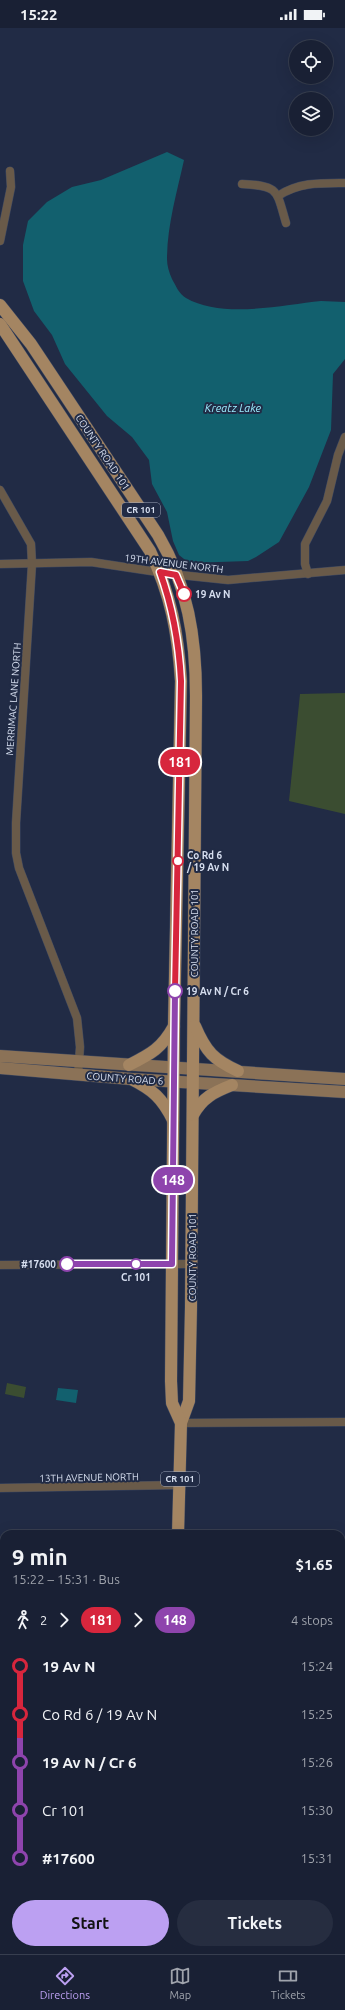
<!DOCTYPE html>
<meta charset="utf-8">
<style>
body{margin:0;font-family:Ubuntu,sans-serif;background:#262d40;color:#f1f3f6;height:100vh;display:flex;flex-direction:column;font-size:15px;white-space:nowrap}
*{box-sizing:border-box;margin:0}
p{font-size:13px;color:#9fa3ac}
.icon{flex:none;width:22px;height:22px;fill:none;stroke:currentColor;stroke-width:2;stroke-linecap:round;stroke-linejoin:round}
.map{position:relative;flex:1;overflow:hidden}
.side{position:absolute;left:0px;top:1502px;width:345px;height:424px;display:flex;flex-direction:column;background:#192034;border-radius:12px 12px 0 0;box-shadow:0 4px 16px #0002,0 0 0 1px #373e4f}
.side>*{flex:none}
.badge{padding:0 8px;border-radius:13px;font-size:14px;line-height:26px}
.buttons{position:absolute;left:289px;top:12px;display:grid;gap:8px}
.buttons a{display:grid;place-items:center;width:44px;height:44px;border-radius:50%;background:#192034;box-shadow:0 4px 16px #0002,0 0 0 1px #373e4f;font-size:20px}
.map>.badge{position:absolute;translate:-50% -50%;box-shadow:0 0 0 2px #fff}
.legs{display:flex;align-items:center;gap:6px;height:44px;padding:0 12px;font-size:13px}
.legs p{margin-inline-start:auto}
.overview{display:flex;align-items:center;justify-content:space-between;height:68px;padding:0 12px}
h1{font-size:22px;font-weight:600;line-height:30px}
.cta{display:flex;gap:8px;margin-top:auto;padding:8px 12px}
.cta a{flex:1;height:46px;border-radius:24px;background:#bca0f2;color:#111;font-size:16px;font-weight:600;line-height:46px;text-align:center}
.cta a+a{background:#262d40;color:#f1f3f6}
ul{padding:0 12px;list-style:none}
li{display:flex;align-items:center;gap:14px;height:48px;font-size:15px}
li i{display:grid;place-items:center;width:6px;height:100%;margin:0 5px;background:currentColor}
li i::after{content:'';width:10px;height:10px;margin:-5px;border:3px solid;border-radius:50%;background:#192034}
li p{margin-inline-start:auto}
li:first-child i{background:linear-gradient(#0000 50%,currentColor 0)}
li:last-child i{background:linear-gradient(currentColor 50%,#0000 0)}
.status{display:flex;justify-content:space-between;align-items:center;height:28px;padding:0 20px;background:#192034;direction:ltr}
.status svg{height:11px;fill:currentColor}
.tab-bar{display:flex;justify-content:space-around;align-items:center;height:56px;border-top:1px solid #373e4f;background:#192034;font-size:11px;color:#9fa3ac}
.tab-bar a{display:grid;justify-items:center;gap:2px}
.tab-bar .current{color:#bca0f2}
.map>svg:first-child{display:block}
</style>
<div class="status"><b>15:22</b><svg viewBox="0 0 49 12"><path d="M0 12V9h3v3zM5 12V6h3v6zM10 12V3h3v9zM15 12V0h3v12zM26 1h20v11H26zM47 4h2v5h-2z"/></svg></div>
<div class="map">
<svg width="345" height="1926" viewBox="0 0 345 1926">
<rect width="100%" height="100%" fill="#212b45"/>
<g fill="#3b4d31">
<polygon points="345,665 345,786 289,773 300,666"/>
<polygon points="7,1355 26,1359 24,1370 5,1366"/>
</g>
<g fill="#12606e">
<path d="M167,124L184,132C177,164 167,198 167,231C167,238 169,244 172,251C176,258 179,266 186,270C222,291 282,277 321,273C329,273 337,274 345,274V331L333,346L331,402L309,459L279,514L256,529L248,533L189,535L179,527L173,513L167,484L152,456L149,432L132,409L107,388L65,336L52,307L34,283L23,253V217L28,193L47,174L72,159L101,152Z"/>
<polygon points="58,1360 78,1362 76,1375 56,1372"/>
</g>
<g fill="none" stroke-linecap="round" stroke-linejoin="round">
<defs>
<g id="street">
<path d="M242,156C279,158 276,161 286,195"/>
<path d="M278,168C299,154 321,155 345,155"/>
<polyline points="0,213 11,159 10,143"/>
<polyline points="0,462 31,516 32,536 16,795 16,825 19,840 77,990 80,1019 78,1047"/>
<polyline points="0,536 91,534 171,546 228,552 345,542"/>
<polyline points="308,546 305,536 305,516 327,473 338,427 345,409"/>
<polyline points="0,1237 191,1236"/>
<polyline points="181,1395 345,1394"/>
<polyline points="0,1460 179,1457"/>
<polyline points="341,1563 345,1563"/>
<polyline points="0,1579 4,1579"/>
<polyline points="0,1706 4,1706"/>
<polyline points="341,1740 345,1740"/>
<polyline points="0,1824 4,1824"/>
<polyline points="269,1922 275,1926"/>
</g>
<g id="secondary">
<polyline points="0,1028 345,1051"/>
<polyline points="0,1040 131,1051 345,1064"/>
</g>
<g id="primary">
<path d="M0,277L31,316L158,507C188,558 196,610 196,668L191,1279L189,1373L181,1395L178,1506"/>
<path d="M0,296L150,523C171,567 178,605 181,653L174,997L171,1353L172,1375L181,1395"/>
<path d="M195,998C206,1024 214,1032 238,1043"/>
<path d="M129,1037C151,1026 162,1020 174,998"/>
<path d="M131,1051C153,1062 162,1070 173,1092"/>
<path d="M193,1087C202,1070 214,1064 232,1057"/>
<polyline points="163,1926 163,1922"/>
</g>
</defs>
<use href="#street" stroke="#3e4860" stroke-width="9"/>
<use href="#secondary" stroke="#3e4860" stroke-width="13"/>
<use href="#primary" stroke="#3e4860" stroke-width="13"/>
<use href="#street" stroke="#695a49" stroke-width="8"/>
<use href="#secondary" stroke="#8b7257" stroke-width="12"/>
<use href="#primary" stroke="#a48562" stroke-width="12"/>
</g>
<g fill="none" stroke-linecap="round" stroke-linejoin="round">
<defs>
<path id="line-1" d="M175,963L181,653C179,615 173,580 160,544L176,547L184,566"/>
<polyline id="line-2" points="67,1236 172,1236 175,963"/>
</defs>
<use href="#line-1" stroke="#fff" stroke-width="9"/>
<use href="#line-2" stroke="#fff" stroke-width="9"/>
<use href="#line-1" stroke="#d7263d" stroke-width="6"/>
<use href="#line-2" stroke="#8e44ad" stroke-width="6"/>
</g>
<g fill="#fff" stroke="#d7263d" stroke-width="2">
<circle cx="184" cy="566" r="7"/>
<circle cx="178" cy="833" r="5"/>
</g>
<g fill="#fff" stroke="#8e44ad" stroke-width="2">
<circle cx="175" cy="963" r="7"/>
<circle cx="67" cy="1236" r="7"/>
<circle cx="136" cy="1236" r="5"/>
</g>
<g text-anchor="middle" stroke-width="4" stroke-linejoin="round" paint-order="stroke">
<g fill="#212b45" stroke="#a0a8bc" stroke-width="1">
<rect x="122" y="475" width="38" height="14" rx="3"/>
<rect x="161" y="1444" width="38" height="14" rx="3"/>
</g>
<g font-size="9" font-weight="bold" fill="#d6deef">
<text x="141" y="485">CR 101</text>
<text x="180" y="1454">CR 101</text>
</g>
<g font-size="10" fill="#d6deef" stroke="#212b45">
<text transform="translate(103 424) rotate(56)" y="4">COUNTY ROAD 101</text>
<text transform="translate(174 535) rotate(7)" y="4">19TH AVENUE NORTH</text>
<text transform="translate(13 671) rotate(-86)" y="4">MERRIMAC LANE NORTH</text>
<text transform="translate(194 905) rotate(-90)" y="4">COUNTY ROAD 101</text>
<text transform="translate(125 1050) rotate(4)" y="4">COUNTY ROAD 6</text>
<text transform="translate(192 1229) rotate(-90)" y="4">COUNTY ROAD 101</text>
<text transform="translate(89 1449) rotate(-1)" y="4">13TH AVENUE NORTH</text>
</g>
<g font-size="10" font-weight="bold" fill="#d6deef" stroke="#212b45" text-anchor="start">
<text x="195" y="570">19 Av N</text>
<text x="187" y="831">Co Rd 6<tspan x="187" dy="12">/ 19 Av N</tspan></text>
<text x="186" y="967">19 Av N / Cr 6</text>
<text x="56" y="1240" text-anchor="end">#17600</text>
<text x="136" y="1253" text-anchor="middle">Cr 101</text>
</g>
<g font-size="11" font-style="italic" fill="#9becfe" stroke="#212b45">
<text x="233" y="384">Kreatz Lake</text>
</g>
</g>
</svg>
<div class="buttons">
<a><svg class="icon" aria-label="locate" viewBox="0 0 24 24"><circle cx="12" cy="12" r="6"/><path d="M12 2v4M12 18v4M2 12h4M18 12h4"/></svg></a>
<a><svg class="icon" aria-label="layers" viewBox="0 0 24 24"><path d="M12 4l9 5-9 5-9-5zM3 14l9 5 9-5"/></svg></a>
</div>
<b class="badge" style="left:180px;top:734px;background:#d7263d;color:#fff">181</b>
<b class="badge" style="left:173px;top:1152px;background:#8e44ad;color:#fff">148</b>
<section class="side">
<div class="overview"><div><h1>9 min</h1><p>15:22 – 15:31 · Bus</p></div><b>$1.65</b></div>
<div class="legs"><svg class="icon" aria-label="walk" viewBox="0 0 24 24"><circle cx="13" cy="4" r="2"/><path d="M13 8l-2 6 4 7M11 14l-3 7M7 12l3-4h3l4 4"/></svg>2<svg class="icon" aria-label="forward" viewBox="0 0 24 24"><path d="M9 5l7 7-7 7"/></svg><b class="badge" style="background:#d7263d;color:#fff">181</b><svg class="icon" aria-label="forward" viewBox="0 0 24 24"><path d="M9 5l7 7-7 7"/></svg><b class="badge" style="background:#8e44ad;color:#fff">148</b><p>4 stops</p></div>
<ul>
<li><i style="color:#d7263d"></i><b>19 Av N</b><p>15:24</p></li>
<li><i style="color:#d7263d"></i><span>Co Rd 6 / 19 Av N</span><p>15:25</p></li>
<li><i style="color:#8e44ad"></i><b>19 Av N / Cr 6</b><p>15:26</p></li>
<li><i style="color:#8e44ad"></i><span>Cr 101</span><p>15:30</p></li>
<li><i style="color:#8e44ad"></i><b>#17600</b><p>15:31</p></li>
</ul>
<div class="cta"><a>Start</a><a>Tickets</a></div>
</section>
</div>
<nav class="tab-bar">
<a class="current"><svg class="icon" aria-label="directions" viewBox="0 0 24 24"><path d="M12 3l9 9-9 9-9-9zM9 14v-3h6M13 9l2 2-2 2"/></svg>Directions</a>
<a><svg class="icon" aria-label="map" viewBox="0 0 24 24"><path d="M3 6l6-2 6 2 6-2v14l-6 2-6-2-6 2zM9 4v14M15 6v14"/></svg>Map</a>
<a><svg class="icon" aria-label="tickets" viewBox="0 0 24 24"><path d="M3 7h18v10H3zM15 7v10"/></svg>Tickets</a>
</nav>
